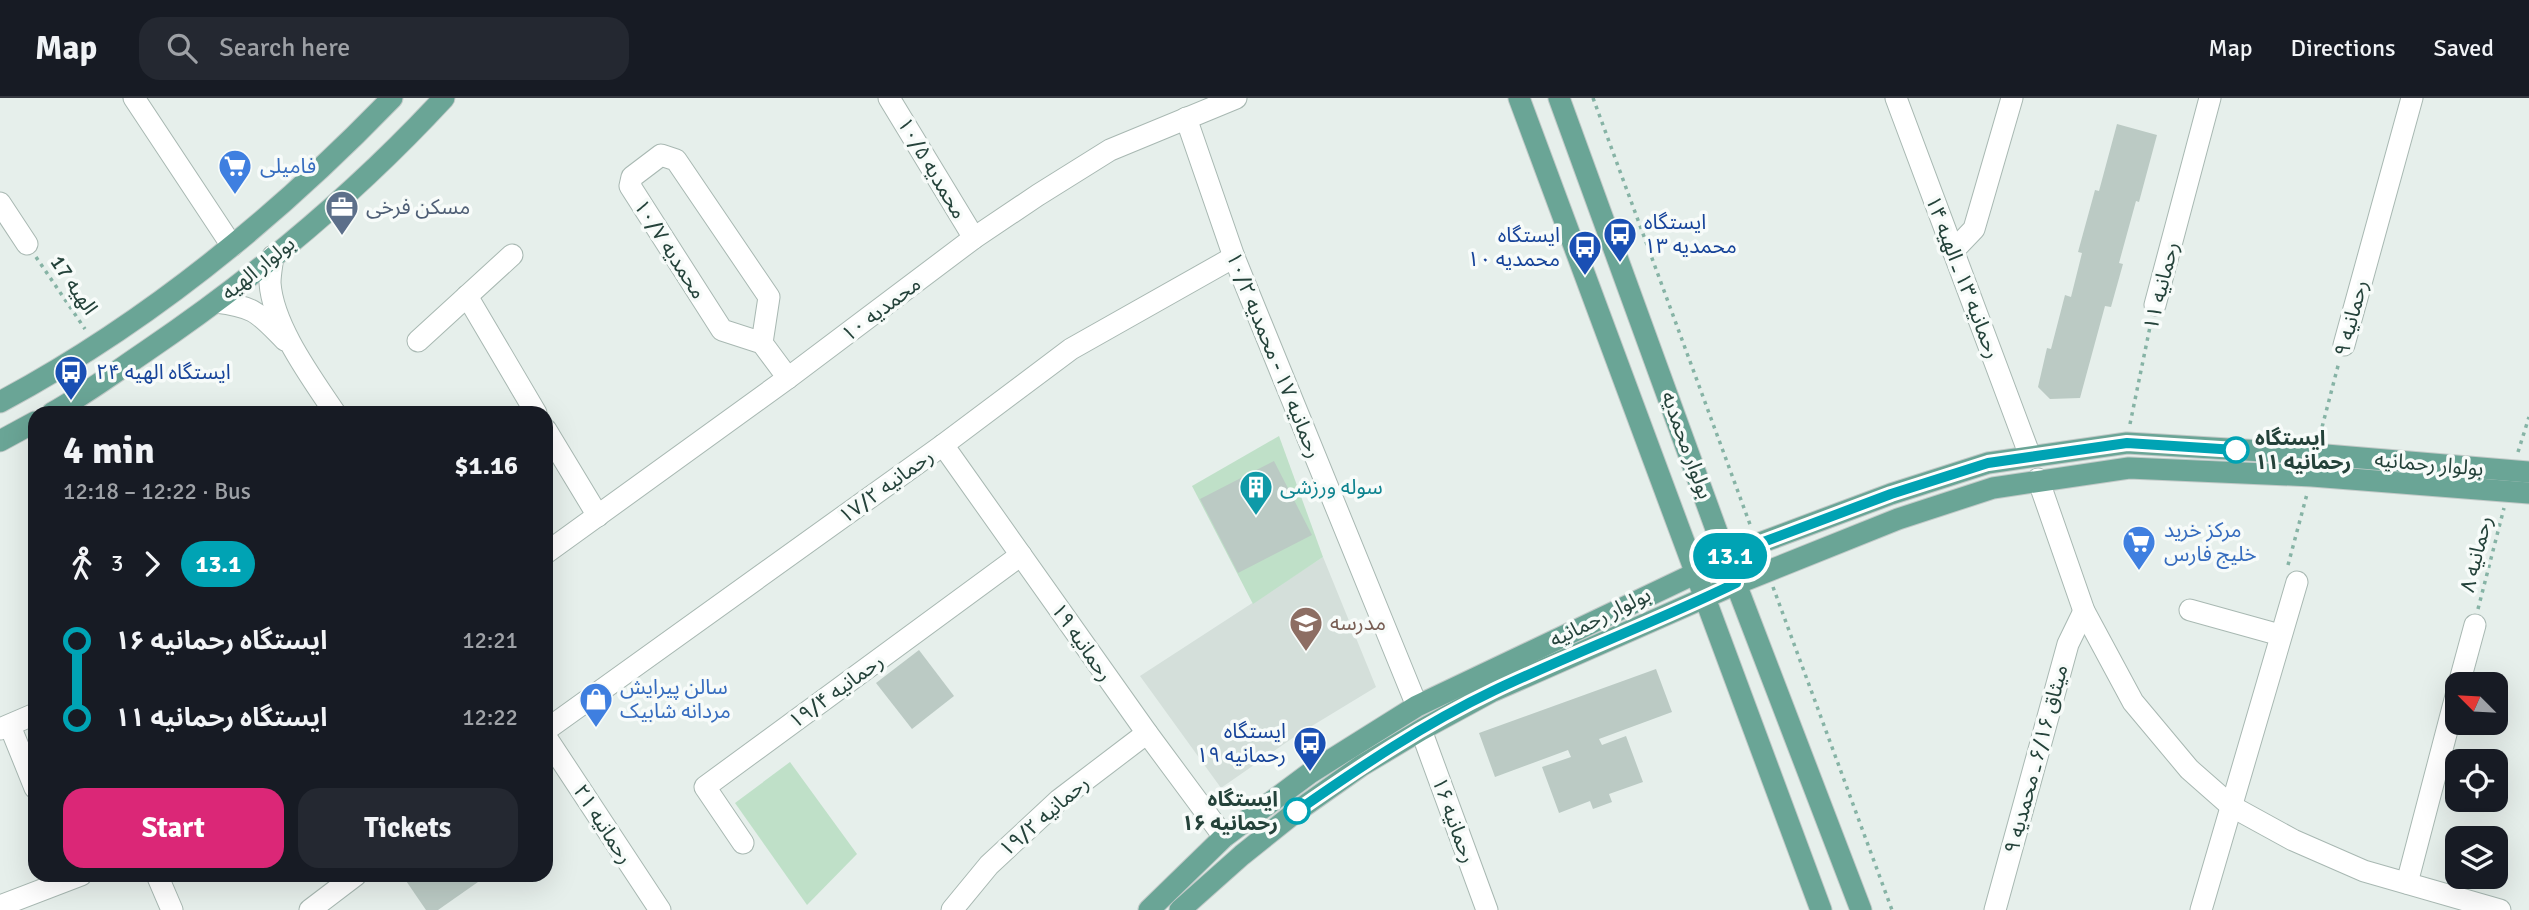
<!DOCTYPE html>
<meta charset="utf-8">
<style>
body{margin:0;font-family:Signika,"Noto Sans Arabic",sans-serif;background:#242831;color:#f1f3f6;height:100vh;display:flex;flex-direction:column;font-size:26px;white-space:nowrap}
*{box-sizing:border-box;margin:0}
p{font-size:23px;color:#9ea1a6}
.icon{flex:none;width:38px;height:38px;fill:none;stroke:currentColor;stroke-width:2;stroke-linecap:round;stroke-linejoin:round}
.map{position:relative;flex:1;overflow:hidden}
.details{position:absolute;left:28px;top:308px;width:525px;height:476px;display:flex;flex-direction:column;background:#171b24;border-radius:21px;box-shadow:0 7px 28px #0002}
.details>*{flex:none}
.badge{padding:0 14px;border-radius:23px;font-size:24px;line-height:46px}
.needle{width:46px;rotate:294deg}
.fabs{position:absolute;left:2445px;top:574px;display:grid;gap:14px}
.fabs a{display:grid;place-items:center;width:63px;height:63px;border-radius:14px;background:#171b24;box-shadow:0 7px 28px #0002;font-size:35px}
.map>.badge{position:absolute;translate:-50% -50%;box-shadow:0 0 0 4px #fff}
.legs{display:flex;align-items:center;gap:10px;height:77px;padding:0 35px;font-size:23px}
.legs p{margin-inline-start:auto}
.summary{display:flex;align-items:center;justify-content:space-between;height:119px;padding:0 35px}
h1{font-size:38px;font-weight:700;line-height:52px}
.button{display:flex;gap:14px;margin-top:auto;padding:14px 35px}
.button a{flex:1;height:80px;border-radius:21px;background:#db2777;color:#fff;font-size:28px;font-weight:700;line-height:80px;text-align:center}
.button a+a{background:#242831;color:#f1f3f6}
ul{padding:0 35px;list-style:none}
li{display:flex;align-items:center;gap:24px;height:77px;font-size:26px}
li i{display:grid;place-items:center;width:10px;height:100%;margin:0 9px;background:currentColor}
li i::after{content:'';width:18px;height:18px;margin:-9px;border:5px solid;border-radius:50%;background:#171b24}
li p{margin-inline-start:auto}
li:first-child i{background:linear-gradient(#0000 50%,currentColor 0)}
li:last-child i{background:linear-gradient(currentColor 50%,#0000 0)}
header{display:flex;align-items:center;gap:42px;box-sizing:border-box;height:98px;padding:0 35px;background:#171b24;border-bottom:2px solid #363941}
header strong{font-size:33px}
nav{display:flex;gap:38px;margin-inline-start:auto;font-size:24px}
.search{width:490px;height:63px;background:#242831;display:flex;align-items:center;gap:18px;box-sizing:border-box;padding:0 24px;border-radius:21px;color:#9ea1a6;font-size:26px}
.map>svg:first-child{display:block}
</style>
<header>
<strong>Map</strong>
<div class="search"><svg class="icon" aria-label="search" viewBox="0 0 24 24"><circle cx="10" cy="10" r="6"/><path d="M15 15l6 6"/></svg>Search here</div>
<nav><a>Map</a><a>Directions</a><a>Saved</a></nav>
</header>
<div class="map">
<svg width="2529" height="812" viewBox="0 0 2529 812">
<rect width="100%" height="100%" fill="#e6efeb"/>
<polygon fill="#d4dfda" points="1323,459 1376,589 1297,637 1221,690 1140,578"/>
<g fill="#bfe0c8">
<polygon points="1279,338 1323,459 1253,506 1192,388"/>
<polygon points="790,664 857,756 807,807 735,705"/>
</g>
<g fill="#bbcac4">
<polygon points="2117,26 2157,37 2139,104 2136,103 2119,165 2123,166 2111,209 2105,208 2080,300 2050,301 2038,289 2047,250 2051,251 2065,197 2071,199 2082,155 2078,154 2095,92 2099,93"/>
<polygon points="1274,363 1312,437 1238,475 1200,401"/>
<polygon points="919,552 954,598 912,631 876,585"/>
<polygon points="1656,571 1672,614 1599,641 1602,647 1626,638 1643,684 1609,696 1612,704 1593,711 1590,703 1559,715 1542,669 1571,659 1568,652 1495,679 1479,635"/>
<polygon points="402,777 488,777 438,812 426,812"/>
</g>
<g fill="none" stroke-linecap="round" stroke-linejoin="round">
<defs>
<g id="minor">
<polyline points="134,0 232,148"/>
<polyline points="889,0 974,140"/>
<polyline points="1896,0 2030,358"/>
<polyline points="1186,20 1234,159 1417,608"/>
<polyline points="0,105 27,146"/>
<polyline points="1953,153 1974,131 2012,0"/>
<path d="M273,158C272,167 270,176 270,185C273,228 311,279 335,315"/>
<polyline points="467,198 536,315"/>
<path d="M216,204C256,209 258,215 285,242"/>
<polyline points="2155,207 2210,0"/>
<polyline points="418,243 512,157"/>
<polyline points="762,245 722,232 630,88 632,79 661,57 676,62 769,199 762,245 788,280"/>
<polyline points="2344,247 2412,0"/>
<polyline points="546,332 598,418"/>
<polyline points="943,347 1147,635 1224,739"/>
<polyline points="2038,381 2084,513 2133,604 2189,671 2231,708 2293,742 2364,773 2500,812"/>
<polyline points="546,455 788,280 974,140 1038,97 1110,52 1236,0"/>
<polyline points="2190,512 2280,537"/>
<polyline points="2459,586 2475,527"/>
<polyline points="10,628 35,690"/>
<polyline points="0,631 35,616"/>
<polyline points="546,632 943,347 1071,251 1234,159"/>
<polyline points="1421,632 1487,812"/>
<polyline points="546,639 660,812"/>
<polyline points="743,745 705,689 1021,457"/>
<polyline points="157,777 172,812"/>
<polyline points="2407,785 2457,594"/>
<polyline points="0,808 81,777"/>
<polyline points="310,812 356,777"/>
<polyline points="952,812 989,767 1059,702 1147,635"/>
<polyline points="1995,812 2068,546 2084,513"/>
<polyline points="2201,812 2297,484"/>
</g>
<g id="major">
<polyline points="1519,0 1821,812"/>
<polyline points="1559,0 1736,486 1861,812"/>
<path d="M0,304C146,226 277,119 392,0"/>
<path d="M52,315C84,297 114,275 145,254C253,181 356,95 444,0"/>
<polyline points="0,343 35,324"/>
<polyline points="1149,812 1224,739 1310,675 1417,608 1757,446 1891,396 1988,365 2127,345 2314,356 2529,374"/>
<polyline points="1180,812 1242,757 1297,713 1361,668 1421,632 1491,594 1736,486 1898,421 1993,390 2129,370 2312,378 2529,395"/>
</g>
</defs>
<use href="#minor" stroke="#a8b8b2" stroke-width="23"/>
<use href="#major" stroke="#c2cac8" stroke-width="23"/>
<g stroke="#86b3a5" stroke-width="3.5" stroke-dasharray="3.5 5" stroke-linecap="butt">
<polyline points="1593,0 1751,429"/>
<polyline points="36,159 85,231"/>
<polyline points="2130,326 2151,224"/>
<polyline points="2320,337 2339,264"/>
<polyline points="2518,354 2529,319"/>
<polyline points="2288,467 2307,396"/>
<polyline points="1773,489 1892,812"/>
<polyline points="2478,511 2504,410"/>
</g>
<use href="#minor" stroke="#fff" stroke-width="21"/>
<use href="#major" stroke="#6aa596" stroke-width="21"/>
</g>
<g fill="none" stroke-linecap="round" stroke-linejoin="round">
<defs>
<path id="line-1" d="M1297,713C1360,669 1424,626 1493,593C1573,555 1656,524 1736,485L1728,459L1758,446L1891,396L1988,365L2127,345L2236,352"/>
</defs>
<use href="#line-1" stroke="#fff" stroke-width="16"/>
<use href="#line-1" stroke="#00a3b4" stroke-width="10"/>
</g>
<defs>
<symbol id="supermarket-pin" viewBox="-11 -11 22 30"><path d="M0 17L-7.5 6A9.5 9.5 0 1 1 7.5 6Z" fill="#3f7fe0" stroke="#f7fbf9"/><path d="M-6-5.5h2.5l.6 2H6L4.5 2H-2.5L-4.4-4H-6ZM-1.5 3.2a1.3 1.3 0 1 0 .1 0ZM3 3.2a1.3 1.3 0 1 0 .1 0Z" fill="#fff"/></symbol>
<symbol id="office-pin" viewBox="-11 -11 22 30"><path d="M0 17L-7.5 6A9.5 9.5 0 1 1 7.5 6Z" fill="#5c6f8a" stroke="#f7fbf9"/><path d="M-6-3h4V-5.5h4V-3h4V5H-6ZM-1-4.5V-3h2v-1.5ZM-6 0V1H6V0Z" fill="#fff"/></symbol>
<symbol id="bus-pin" viewBox="-11 -11 22 30"><path d="M0 17L-7.5 6A9.5 9.5 0 1 1 7.5 6Z" fill="#1a4fb4" stroke="#f7fbf9"/><path d="M-5-6H5V4H4V6H2V4H-2V6H-4V4H-5ZM-3.5-4V0h7V-4ZM-3.5 1.2v1.5H-2V1.2ZM2 1.2v1.5H3.5V1.2Z" fill="#fff"/></symbol>
<symbol id="building-pin" viewBox="-11 -11 22 30"><path d="M0 17L-7.5 6A9.5 9.5 0 1 1 7.5 6Z" fill="#0f9aa8" stroke="#f7fbf9"/><path d="M-4-6H4V6H1V3H-1V6H-4ZM-2.5-4.3h1.7v1.8h-1.7ZM.8-4.3h1.7v1.8H.8ZM-2.5-1h1.7V.8h-1.7ZM.8-1h1.7V.8H.8Z" fill="#fff"/></symbol>
<symbol id="school-pin" viewBox="-11 -11 22 30"><path d="M0 17L-7.5 6A9.5 9.5 0 1 1 7.5 6Z" fill="#8d6e63" stroke="#f7fbf9"/><path d="M0-5L7-2L0 1L-7-2ZM-4 1L0 2.5L4 1V4Q0 6-4 4Z" fill="#fff"/></symbol>
<symbol id="shop-pin" viewBox="-11 -11 22 30"><path d="M0 17L-7.5 6A9.5 9.5 0 1 1 7.5 6Z" fill="#3f7fe0" stroke="#f7fbf9"/><path d="M-5-2.5h2.3a2.7 3.5 0 0 1 5.4 0H5L5.5 6h-11ZM-1.5-2.5h3a1.5 2.3 0 0 0-3 0Z" fill="#fff"/></symbol>
</defs>
<g fill-rule="evenodd">
<use href="#supermarket-pin" x="216" y="49" width="38" height="52"/>
<use href="#office-pin" x="323" y="90" width="38" height="52"/>
<use href="#bus-pin" x="1601" y="117" width="38" height="52"/>
<use href="#bus-pin" x="1566" y="130" width="38" height="52"/>
<use href="#bus-pin" x="52" y="255" width="38" height="52"/>
<use href="#building-pin" x="1237" y="370" width="38" height="52"/>
<use href="#supermarket-pin" x="2120" y="425" width="38" height="52"/>
<use href="#school-pin" x="1287" y="506" width="38" height="52"/>
<use href="#shop-pin" x="577" y="582" width="38" height="52"/>
<use href="#bus-pin" x="1291" y="626" width="38" height="52"/>
</g>
<g fill="#fff" stroke="#00a3b4" stroke-width="3.5">
<circle cx="2236" cy="352" r="12"/>
<circle cx="1297" cy="713" r="12"/>
</g>
<g text-anchor="middle" stroke-width="7" stroke-linejoin="round" paint-order="stroke">
<g font-size="21" fill="#366cbe" stroke="#f7fbf9" text-anchor="start">
<text x="260" y="75">فامیلی</text>
<text x="2164" y="439">مرکز خرید<tspan x="2164" dy="24">خلیج فارس</tspan></text>
<text x="620" y="596">سالن پیرایش<tspan x="620" dy="24">مردانه شابیک</tspan></text>
</g>
<g font-size="21" fill="#24423a" stroke="#f7fbf9">
<text transform="translate(932 70) rotate(59)" y="7">محمدیه ۱۰/۵</text>
<text transform="translate(670 151) rotate(57)" y="7">محمدیه ۱۰/۷</text>
<text transform="translate(258 170) rotate(-39)" y="7">بولوار الهیه</text>
<text transform="translate(1963 179) rotate(69)" y="7">رحمانیه ۱۳ ـ الهیه ۱۴</text>
<text transform="translate(74 187) rotate(56)" y="7">الهیه 17</text>
<text transform="translate(2161 188) rotate(-76)" y="7">رحمانیه ۱۱</text>
<text transform="translate(881 211) rotate(-37)" y="7">محمدیه ۱۰</text>
<text transform="translate(2351 220) rotate(-75)" y="7">رحمانیه ۹</text>
<text transform="translate(1274 257) rotate(68)" y="7">رحمانیه ۱۷ - محمدیه ۱۰/۲</text>
<text transform="translate(1687 347) rotate(70)" y="7">بولوار محمدیه</text>
<text transform="translate(2429 366) rotate(5)" y="7">بولوار رحمانیه</text>
<text transform="translate(886 388) rotate(-36)" y="7">رحمانیه ۱۷/۲</text>
<text transform="translate(2476 456) rotate(-76)" y="7">رحمانیه ۸</text>
<text transform="translate(1600 519) rotate(-26)" y="7">بولوار رحمانیه</text>
<text transform="translate(1082 544) rotate(55)" y="7">رحمانیه ۱۹</text>
<text transform="translate(836 593) rotate(-36)" y="7">رحمانیه ۱۹/۴</text>
<text transform="translate(2036 661) rotate(-75)" y="7">میثاق ۶/۱۶ ـ محمدیه ۹</text>
<text transform="translate(1044 718) rotate(-41)" y="7">رحمانیه ۱۹/۲</text>
<text transform="translate(1454 722) rotate(70)" y="7">رحمانیه ۱۶</text>
<text transform="translate(603 726) rotate(57)" y="7">رحمانیه ۲۱</text>
</g>
<g font-size="21" fill="#4e5e75" stroke="#f7fbf9" text-anchor="start">
<text x="366" y="116">مسکن فرخی</text>
</g>
<g font-size="21" fill="#164399" stroke="#f7fbf9" text-anchor="start">
<text x="1644" y="131">ایستگاه<tspan x="1644" dy="24">محمدیه ۱۳</tspan></text>
<text x="1560" y="144" text-anchor="end">ایستگاه<tspan x="1560" dy="24">محمدیه ۱۰</tspan></text>
<text x="96" y="281">ایستگاه الهیه ۲۴</text>
<text x="1286" y="640" text-anchor="end">ایستگاه<tspan x="1286" dy="24">رحمانیه ۱۹</tspan></text>
</g>
<g font-size="21" font-weight="bold" fill="#24423a" stroke="#f7fbf9" text-anchor="start">
<text x="2255" y="347">ایستگاه<tspan x="2255" dy="24">رحمانیه ۱۱</tspan></text>
<text x="1278" y="708" text-anchor="end">ایستگاه<tspan x="1278" dy="24">رحمانیه ۱۶</tspan></text>
</g>
<g font-size="21" fill="#0d838f" stroke="#f7fbf9" text-anchor="start">
<text x="1280" y="396">سوله ورزشی</text>
</g>
<g font-size="21" fill="#785e54" stroke="#f7fbf9" text-anchor="start">
<text x="1330" y="532">مدرسه</text>
</g>
</g>
</svg>
<div class="fabs">
<a><svg class="needle" viewBox="-14 -14 28 28"><path d="M0-13l5 13h-10z" fill="#e53935"/><path d="M0 13l5-13h-10z" fill="#9ea1a6"/></svg></a>
<a><svg class="icon" aria-label="locate" viewBox="0 0 24 24"><circle cx="12" cy="12" r="6"/><path d="M12 2v4M12 18v4M2 12h4M18 12h4"/></svg></a>
<a><svg class="icon" aria-label="layers" viewBox="0 0 24 24"><path d="M12 4l9 5-9 5-9-5zM3 14l9 5 9-5"/></svg></a>
</div>
<b class="badge" style="left:1730px;top:458px;background:#00a3b4;color:#fff">13.1</b>
<section class="details">
<div class="summary"><div><h1>4 min</h1><p>12:18 – 12:22 · Bus</p></div><b>$1.16</b></div>
<div class="legs"><svg class="icon" aria-label="walk" viewBox="0 0 24 24"><circle cx="13" cy="4" r="2"/><path d="M13 8l-2 6 4 7M11 14l-3 7M7 12l3-4h3l4 4"/></svg>3<svg class="icon" aria-label="forward" viewBox="0 0 24 24"><path d="M9 5l7 7-7 7"/></svg><b class="badge" style="background:#00a3b4;color:#fff">13.1</b></div>
<ul>
<li><i style="color:#00a3b4"></i><b>ایستگاه رحمانیه ۱۶</b><p>12:21</p></li>
<li><i style="color:#00a3b4"></i><b>ایستگاه رحمانیه ۱۱</b><p>12:22</p></li>
</ul>
<div class="button"><a>Start</a><a>Tickets</a></div>
</section>
</div>
